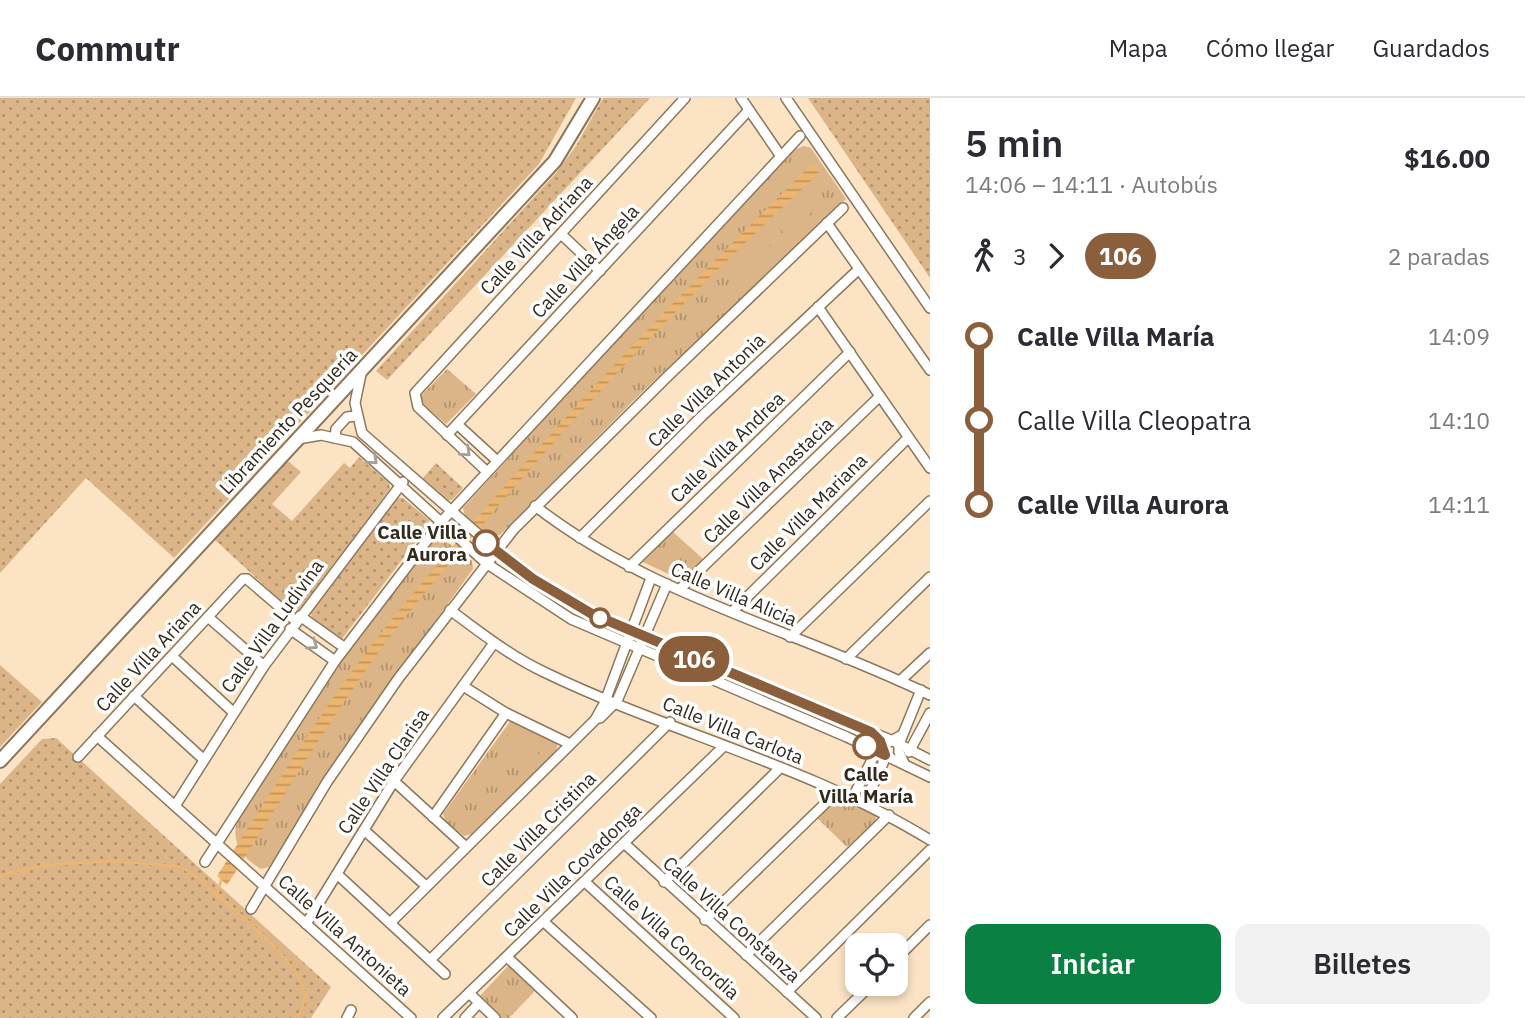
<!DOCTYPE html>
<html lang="es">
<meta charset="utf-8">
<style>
body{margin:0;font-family:"IBM Plex Sans",sans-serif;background:#f2f2f3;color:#2b2b33;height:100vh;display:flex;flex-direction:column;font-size:26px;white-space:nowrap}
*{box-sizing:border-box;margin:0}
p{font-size:23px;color:#7c7c81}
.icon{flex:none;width:38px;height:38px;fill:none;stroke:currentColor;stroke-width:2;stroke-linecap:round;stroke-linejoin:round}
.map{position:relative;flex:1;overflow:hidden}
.details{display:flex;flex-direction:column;background:#fff;width:595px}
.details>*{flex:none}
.badge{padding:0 14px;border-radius:23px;font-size:24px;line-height:46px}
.tools{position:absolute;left:845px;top:835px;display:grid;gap:14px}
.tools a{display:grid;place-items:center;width:63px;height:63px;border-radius:14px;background:#fff;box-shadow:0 4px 10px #0003;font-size:35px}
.map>.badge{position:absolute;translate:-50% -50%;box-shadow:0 0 0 4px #fff}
.legs{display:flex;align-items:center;gap:10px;height:77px;padding:0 35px;font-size:23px}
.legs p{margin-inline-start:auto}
.summary{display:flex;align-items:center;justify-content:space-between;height:119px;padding:0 35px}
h1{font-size:38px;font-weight:600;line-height:52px}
.cta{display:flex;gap:14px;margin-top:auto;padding:14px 35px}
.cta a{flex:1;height:80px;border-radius:14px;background:#0b8043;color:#fff;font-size:28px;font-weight:600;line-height:80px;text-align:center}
.cta a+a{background:#f2f2f3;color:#2b2b33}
ul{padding:0 35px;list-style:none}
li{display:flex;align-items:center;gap:24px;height:84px;font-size:26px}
li i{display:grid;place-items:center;width:10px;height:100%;margin:0 9px;background:currentColor}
li i::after{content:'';width:18px;height:18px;margin:-9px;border:5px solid;border-radius:50%;background:#fff}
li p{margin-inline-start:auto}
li:first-child i{background:linear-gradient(#0000 50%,currentColor 0)}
li:last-child i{background:linear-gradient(currentColor 50%,#0000 0)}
header{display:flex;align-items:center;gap:42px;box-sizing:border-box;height:98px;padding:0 35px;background:#fff;border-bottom:2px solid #e1e1e2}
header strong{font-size:33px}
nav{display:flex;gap:38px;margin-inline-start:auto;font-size:24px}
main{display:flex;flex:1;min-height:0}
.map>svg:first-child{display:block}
</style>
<header>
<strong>Commutr</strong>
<nav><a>Mapa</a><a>Cómo llegar</a><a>Guardados</a></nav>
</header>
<main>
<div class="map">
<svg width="930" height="920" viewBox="0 0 930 920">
<defs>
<pattern id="grass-dots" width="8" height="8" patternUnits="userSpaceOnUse" patternTransform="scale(1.75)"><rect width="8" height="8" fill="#dbb587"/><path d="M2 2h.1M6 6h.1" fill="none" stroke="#b2936e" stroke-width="1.8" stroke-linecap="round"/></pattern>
<pattern id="park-tufts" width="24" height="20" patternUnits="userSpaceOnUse" patternTransform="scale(1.75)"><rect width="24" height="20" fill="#dbb587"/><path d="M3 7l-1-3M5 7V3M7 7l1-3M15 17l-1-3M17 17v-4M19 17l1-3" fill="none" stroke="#b2936e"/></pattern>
<pattern id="water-rules" width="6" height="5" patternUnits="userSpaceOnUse" patternTransform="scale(1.75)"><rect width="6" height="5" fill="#ecb670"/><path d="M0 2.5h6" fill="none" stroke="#c0945b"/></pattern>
</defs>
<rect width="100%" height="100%" fill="#fbe3c4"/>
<g fill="url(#grass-dots)">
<polygon points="0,0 576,0 539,66 174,460 86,380 0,475"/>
<polygon points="603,0 650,0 387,282 376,273 556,75 576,48"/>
<polygon points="808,0 930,0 930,180"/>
<polygon points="359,359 389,385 390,391 299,513 292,513 214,441 288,363 301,374 272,406 292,423 344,365 350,370"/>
<polygon points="436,365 463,390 452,402 448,402 423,380"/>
<polygon points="398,400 403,400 429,422 429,426 342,541 312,519 310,513"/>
<polygon points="655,549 865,635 865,637 654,553"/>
<polygon points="0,567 42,604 0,649"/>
<polygon points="56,640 331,889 311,920 0,920 0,686 42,641"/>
</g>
<g fill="url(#park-tufts)">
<polygon points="804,48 811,50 846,101 633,303 500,437 489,438 465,418 463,410 789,54"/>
<polygon points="447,271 476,296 446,326 420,304 420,299"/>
<polygon points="672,433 703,461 681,482 643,464"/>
<path d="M439,438L472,463L473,471L365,620L269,769L261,771C241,759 229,742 239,718L336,569L414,465Z"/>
<polygon points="511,622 557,646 557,653 472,736 464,738 446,724 443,716"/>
<polygon points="839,699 877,717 875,724 847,749 816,719"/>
<polygon points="508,868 535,893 509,920 500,920 478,900"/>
</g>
<g fill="#dbb587">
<polygon points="801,96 815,111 787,138 773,124"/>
<polygon points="759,136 773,151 745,178 731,163"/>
<polygon points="515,631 541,659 526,673 500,645"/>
</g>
<path fill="url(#water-rules)" d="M812,66L819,75C703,182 595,294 493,414C458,456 422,496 389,540C330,619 280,706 227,787L217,778C259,713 300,647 345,583C386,526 432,472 478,419C584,295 696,179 812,66Z"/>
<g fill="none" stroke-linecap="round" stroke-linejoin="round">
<g stroke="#ecb670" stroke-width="2.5">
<polyline points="0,777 46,767 110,763 178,768 193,776 217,797"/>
<path d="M222,779L217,797C239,815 306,870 305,899C305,905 300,914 298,920"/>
</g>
<defs>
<g id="street">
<polyline points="741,0 780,57"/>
<polyline points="786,0 930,210"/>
<polyline points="827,125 930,272"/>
<polyline points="561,136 600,173"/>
<polyline points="818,209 930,370"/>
<polyline points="361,276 355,305 362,335 517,470 578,509 631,535 893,643 930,662"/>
<polyline points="458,327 494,360"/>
<polyline points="447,337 749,12"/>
<polyline points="335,340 336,331 347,319 356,318"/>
<polyline points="298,341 321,337 353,344 486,465 571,521 847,639 930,679"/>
<polyline points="484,371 418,309 415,295 685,0"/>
<path d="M535,408C652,499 799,533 930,597"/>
<polyline points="580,440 702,318 859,171"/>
<polyline points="629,469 850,254"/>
<polyline points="680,491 880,298"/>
<path d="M450,512C480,534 510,558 544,574C670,635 810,668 930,742"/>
<polyline points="733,513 908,340"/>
<polyline points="300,518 345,550"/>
<polyline points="208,519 264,568"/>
<polyline points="290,531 335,563"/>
<polyline points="790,539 930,403"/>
<polyline points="172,558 233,614"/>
<polyline points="846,561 930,479"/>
<polyline points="900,583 930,555"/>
<polyline points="463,588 506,615 570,646"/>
<polyline points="134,598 202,660"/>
<polyline points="600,620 617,603 667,486"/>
<polyline points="97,638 411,920"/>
<polyline points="909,654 930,615"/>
<polyline points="78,659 243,481 247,481 296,523"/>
<polyline points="904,665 899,654 899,646 921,592"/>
<polyline points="394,683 466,749"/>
<polyline points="853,699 878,650 902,637"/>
<polyline points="865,704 884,663 884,651"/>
<polyline points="175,708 264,568 403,384"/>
<polyline points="433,719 506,615"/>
<polyline points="364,732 426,788"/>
<polyline points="625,746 816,920"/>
<polyline points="205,764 335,563 441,424 800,38"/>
<polyline points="337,776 445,876"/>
<polyline points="585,784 734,920"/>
<polyline points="664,784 780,670"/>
<polyline points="251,811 327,684 398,581 514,431 666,280 843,110"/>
<polyline points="705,822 838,693"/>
<polyline points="544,824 651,920"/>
<polyline points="390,825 595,622 604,606 651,480"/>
<polyline points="306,826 394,683 494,545"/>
<polyline points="746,857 889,717"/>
<polyline points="507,859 572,920"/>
<polyline points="896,861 930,827"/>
<polyline points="430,862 670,624"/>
<polyline points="787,894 930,752"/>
<polyline points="469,895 495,920"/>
<polyline points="347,920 351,912"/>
<polyline points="443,920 724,648"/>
<polyline points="465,920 479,905"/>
<polyline points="837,920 872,886"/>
<polyline points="914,920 930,904"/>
</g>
<polyline id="secondary" points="0,663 555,63 593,0"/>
</defs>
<use href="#street" stroke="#8d775c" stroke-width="12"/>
<use href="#secondary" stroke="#8d775c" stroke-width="16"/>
<use href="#street" stroke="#fff" stroke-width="9"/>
<use href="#secondary" stroke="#fff" stroke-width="12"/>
</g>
<defs><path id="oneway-chevron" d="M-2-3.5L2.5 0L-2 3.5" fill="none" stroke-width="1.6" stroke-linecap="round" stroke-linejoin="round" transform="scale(1.75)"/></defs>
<g stroke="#a39f9a">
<use href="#oneway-chevron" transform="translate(466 354) rotate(42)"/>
<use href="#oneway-chevron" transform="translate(373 362) rotate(42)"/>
<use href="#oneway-chevron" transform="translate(313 547) rotate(35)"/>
</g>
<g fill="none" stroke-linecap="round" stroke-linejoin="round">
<defs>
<polyline id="line-1" points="486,445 533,481 592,516 871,634 880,643 885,657 866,648"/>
</defs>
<use href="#line-1" stroke="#fff" stroke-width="16"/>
<use href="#line-1" stroke="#8b5e3c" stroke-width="10"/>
</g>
<g fill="#fff" stroke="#8b5e3c" stroke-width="3.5">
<circle cx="486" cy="445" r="12"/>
<circle cx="600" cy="520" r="9"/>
<circle cx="866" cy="648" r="12"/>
</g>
<g text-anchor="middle" stroke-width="7" stroke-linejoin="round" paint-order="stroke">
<g font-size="19" fill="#332a1e" stroke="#fff">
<text transform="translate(536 137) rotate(-47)" y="7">Calle Villa Adriana</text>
<text transform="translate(585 163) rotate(-47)" y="7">Calle Villa Ángela</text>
<text transform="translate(706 292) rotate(-44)" y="7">Calle Villa Antonia</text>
<text transform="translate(288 323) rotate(-47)" y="7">Libramiento Pesquería</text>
<text transform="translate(727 349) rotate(-44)" y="7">Calle Villa Andrea</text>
<text transform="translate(768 382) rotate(-44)" y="7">Calle Villa Anastacia</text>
<text transform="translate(808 414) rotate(-45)" y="7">Calle Villa Mariana</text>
<text transform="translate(734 496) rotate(23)" y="7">Calle Villa Alicia</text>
<text transform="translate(272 528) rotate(-54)" y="7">Calle Villa Ludivina</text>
<text transform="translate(148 558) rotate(-47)" y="7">Calle Villa Ariana</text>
<text transform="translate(733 632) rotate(22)" y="7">Calle Villa Carlota</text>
<text transform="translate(383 673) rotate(-56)" y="7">Calle Villa Clarisa</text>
<text transform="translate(538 731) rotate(-45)" y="7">Calle Villa Cristina</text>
<text transform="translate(572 772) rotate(-44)" y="7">Calle Villa Covadonga</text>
<text transform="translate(732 821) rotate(42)" y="7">Calle Villa Constanza</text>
<text transform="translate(345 837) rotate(42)" y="7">Calle Villa Antonieta</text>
<text transform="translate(672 839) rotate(42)" y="7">Calle Villa Concordia</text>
</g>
<g font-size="19" font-weight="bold" fill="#332a1e" stroke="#fff" text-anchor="end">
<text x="467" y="441">Calle Villa<tspan x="467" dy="22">Aurora</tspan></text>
<text x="866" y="683" text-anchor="middle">Calle<tspan x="866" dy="22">Villa María</tspan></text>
</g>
</g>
</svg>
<div class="tools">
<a><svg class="icon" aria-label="locate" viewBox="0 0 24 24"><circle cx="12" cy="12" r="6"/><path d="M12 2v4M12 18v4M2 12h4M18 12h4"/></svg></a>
</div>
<b class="badge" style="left:694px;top:561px;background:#8b5e3c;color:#fff">106</b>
</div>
<section class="details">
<div class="summary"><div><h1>5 min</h1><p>14:06 – 14:11 · Autobús</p></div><b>$16.00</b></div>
<div class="legs"><svg class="icon" aria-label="walk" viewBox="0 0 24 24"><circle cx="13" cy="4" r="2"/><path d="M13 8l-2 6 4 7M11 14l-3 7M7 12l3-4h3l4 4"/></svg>3<svg class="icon" aria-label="forward" viewBox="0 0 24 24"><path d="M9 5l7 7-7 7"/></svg><b class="badge" style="background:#8b5e3c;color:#fff">106</b><p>2 paradas</p></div>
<ul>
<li><i style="color:#8b5e3c"></i><b>Calle Villa María</b><p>14:09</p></li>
<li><i style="color:#8b5e3c"></i><span>Calle Villa Cleopatra</span><p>14:10</p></li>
<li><i style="color:#8b5e3c"></i><b>Calle Villa Aurora</b><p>14:11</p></li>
</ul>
<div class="cta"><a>Iniciar</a><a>Billetes</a></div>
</section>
</main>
